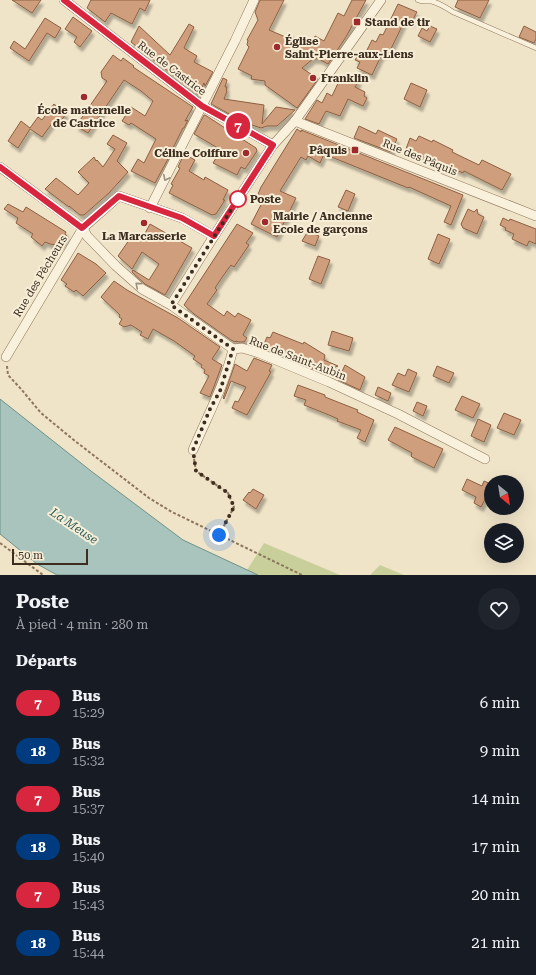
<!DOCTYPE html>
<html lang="fr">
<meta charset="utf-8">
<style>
body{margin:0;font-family:"Roboto Serif",serif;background:#20242c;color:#f1f3f6;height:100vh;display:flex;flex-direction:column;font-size:15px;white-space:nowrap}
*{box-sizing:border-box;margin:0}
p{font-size:13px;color:#9ea1a6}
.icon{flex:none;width:22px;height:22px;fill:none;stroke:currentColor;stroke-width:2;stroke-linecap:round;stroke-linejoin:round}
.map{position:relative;height:575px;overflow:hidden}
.drawer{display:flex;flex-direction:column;background:#171b24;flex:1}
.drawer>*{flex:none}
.badge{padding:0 8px;border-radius:13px;font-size:14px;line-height:26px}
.needle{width:26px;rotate:150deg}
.buttons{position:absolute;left:484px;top:475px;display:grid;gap:8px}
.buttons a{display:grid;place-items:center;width:40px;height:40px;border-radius:50%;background:#171b24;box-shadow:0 4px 16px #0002;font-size:20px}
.scale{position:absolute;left:12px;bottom:10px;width:76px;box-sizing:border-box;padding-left:4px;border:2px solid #3d2e20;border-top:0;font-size:11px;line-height:14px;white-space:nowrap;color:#3d2e20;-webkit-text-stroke:3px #f7eed8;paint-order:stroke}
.you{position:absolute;width:20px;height:20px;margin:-10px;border:3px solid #fff;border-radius:50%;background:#1a73e8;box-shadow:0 0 0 6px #1a73e833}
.map>.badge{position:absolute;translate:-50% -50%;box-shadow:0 0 0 2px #fff}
h2{padding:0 16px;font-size:15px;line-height:36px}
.round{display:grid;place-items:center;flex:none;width:42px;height:42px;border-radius:21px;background:#20242c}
.headline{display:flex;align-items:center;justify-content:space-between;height:68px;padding:0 16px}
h1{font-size:19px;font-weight:700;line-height:30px}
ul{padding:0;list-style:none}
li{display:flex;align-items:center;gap:12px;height:48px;padding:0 16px}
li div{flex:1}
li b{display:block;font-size:15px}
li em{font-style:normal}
li .badge{min-width:44px;font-weight:700;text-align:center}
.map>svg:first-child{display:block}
</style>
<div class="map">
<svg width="536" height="575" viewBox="0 0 536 575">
<defs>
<filter id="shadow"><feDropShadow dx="2.5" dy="4.5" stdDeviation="1" flood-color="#0004"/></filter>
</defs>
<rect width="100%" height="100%" fill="#f0e4c8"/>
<g fill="#c9cf9b">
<polygon points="264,543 340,575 258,575 247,570"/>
<polygon points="380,565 404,575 370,575"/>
</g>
<polygon fill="#a9c4bc" stroke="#6f938a" points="0,399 91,471 183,540 258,575 57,575 37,564 0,534"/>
<g fill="#cf9f7d" stroke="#8d5f41" filter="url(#shadow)">
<polygon points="12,0 41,0 32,13"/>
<polygon points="91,0 150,0 145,11 140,8 132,24 111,13 105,22 87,8"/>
<polygon points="260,0 284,0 269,30 288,38 291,36 311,46 315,36 324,41 338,13 344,16 352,0 366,0 346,37 328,64 319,59 313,59 302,68 318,79 297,108 265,85 265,81 251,79 252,76 238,69 249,47 247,45 248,40 247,40 258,20 255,12"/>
<polygon points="458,0 489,0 480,18 455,7"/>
<polygon points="398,4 417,12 411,23 405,20 389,53 386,51 384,55 382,54 372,75 357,68 360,62 355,60 360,52 365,54 372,40 376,42 380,34 383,35"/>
<polygon points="73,17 92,31 80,47 74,42 77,37 65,29"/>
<polygon points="45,18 61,28 55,38 47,33 29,61 10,48 14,41 25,49"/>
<polygon points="189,24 194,27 184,48 197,56 194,62 213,72 205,86 204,83 199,94 197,94 131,42 139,26 170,55"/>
<polygon points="430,26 437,29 430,42 418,36 422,28 427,31"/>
<polygon points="524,26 536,32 536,39 534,43 519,37"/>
<polygon points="113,55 121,61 123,58 134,66 133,67 193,107 185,121 188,120 184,128 183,128 173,148 174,148 155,183 131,171 138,159 144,163 156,139 131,123 129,125 122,121 131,107 145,116 153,101 141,91 124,80 88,133 76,126 107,81 102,78 101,72"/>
<polygon points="345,74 359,81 355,87 365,92 364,96 367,98 363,106 348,99 340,116 326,111 319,124 305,119 317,100 322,103 327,93 332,96 341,77 343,78"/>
<polygon points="223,78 227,80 225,87 227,87 226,90 227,91 224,99 264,105 262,124 276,107 295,110 277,126 267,126 261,128 246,123 211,104"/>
<polygon points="411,83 427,90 420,107 404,99"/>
<polygon points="54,104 66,114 60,122 56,118 42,137 30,129 18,148 8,141 21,121 30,128 38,117 42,120"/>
<polygon points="204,115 205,115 256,148 257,151 245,169 241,167 237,175 213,163 221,150 194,134"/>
<polygon points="359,126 376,134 378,130 397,139 391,152 354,138"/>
<polygon points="297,129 301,132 301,130 349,149 463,195 451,225 444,222 451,206 409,187 408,188 324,154 320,163 308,156 306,160 301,157 280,191 296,198 277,237 251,224 263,201 256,199 261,187"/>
<polygon points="113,135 127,143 117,161 128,172 109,193 84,215 80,215 69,206 69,207 45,189 56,178 78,195 89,183 78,172 94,157 96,161 97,160 103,167 115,149 107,144"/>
<polygon points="419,136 432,142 433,140 453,150 452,152 479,165 482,160 511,174 502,190 464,171 463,173 445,165 443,168 430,161 431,160 406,149 410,138 416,141"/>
<polygon points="184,154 195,160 189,171 204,180 205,177 228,190 223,200 225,200 216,214 212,215 169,193 173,185 171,184 180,168 178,167"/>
<polygon points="346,190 355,194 348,211 338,207"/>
<polygon points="8,204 23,212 26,207 66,232 65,234 67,236 61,245 59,243 58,245 50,244 45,242 42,246 31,237 33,234 16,223 18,218 4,209"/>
<polygon points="468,209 474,212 477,209 478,214 484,217 477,234 463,228 461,224"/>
<polygon points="503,218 509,221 510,219 536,229 536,244 529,241 527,246 512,239 514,234 505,230 506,228 500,225"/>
<polygon points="150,224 192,248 165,295 145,284 132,272 133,270 149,280 159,264 142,252 132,269 118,256 134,233 143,237"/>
<polygon points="237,224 253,233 246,243 249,245 234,267 231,265 223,276 215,288 217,290 207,304 224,316 227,311 235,317 238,313 251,320 243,335 247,338 244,342 239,342 236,341 235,342 231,340 194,314 184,305"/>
<polygon points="308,231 319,236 315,246 302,241"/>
<polygon points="438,234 450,239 439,264 428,259"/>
<polygon points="78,253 96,264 106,273 83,296 76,290 74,292 65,286 67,284 61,280"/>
<polygon points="318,256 330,260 321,284 309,279"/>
<polygon points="114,281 127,290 178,318 220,347 212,359 222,365 210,397 200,393 209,376 204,373 205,370 201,367 202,365 193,359 195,356 174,341 153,329 148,339 140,335 142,332 131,325 124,327 119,324 122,319 119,317 120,315 101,297"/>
<polygon points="332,331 353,338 349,351 328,345"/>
<polygon points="273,332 303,344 304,342 325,355 324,360 338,366 327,370 310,368 257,346 259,342 264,344 267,337 270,338"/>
<polygon points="254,358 272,365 269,371 271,372 247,415 232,408 235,401 238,402 246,387 231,381 224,399 223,398 235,364 247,371"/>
<polygon points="345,365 365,377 360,390 338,380"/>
<polygon points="437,366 454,373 449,383 433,376"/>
<polygon points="408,369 417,373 409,392 392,385 398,373 405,376"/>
<polygon points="298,385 325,395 325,397 358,410 357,412 374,420 365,442 357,438 361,430 337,421 338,419 329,415 304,405 306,400 294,396"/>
<polygon points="378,387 391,393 388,401 375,395"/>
<polygon points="462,396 480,404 473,418 455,410"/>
<polygon points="417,402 427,406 423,416 413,411"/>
<polygon points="504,413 521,420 514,435 497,428"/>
<polygon points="478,419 491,425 484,442 471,436"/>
<polygon points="395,427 443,449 434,468 412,457 411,456 412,453 388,440"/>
<polygon points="467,479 482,486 484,481 491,484 491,488 481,507 474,503 476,497 462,490"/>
<polygon points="253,489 264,495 256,509 243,500 249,492 250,493"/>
</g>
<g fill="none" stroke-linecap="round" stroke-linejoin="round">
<defs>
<path id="lane" d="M418,0C422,2 426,1 431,1C439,3 447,8 453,12L536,48"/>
<g id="street">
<polyline points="64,0 202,106 273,145"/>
<polyline points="295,121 536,216"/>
<polyline points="0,167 83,228 87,236 116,266 142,289 171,305 233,349 242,348 259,353 329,382 398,414 485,459"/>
<polyline points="150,208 235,41 254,0"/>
<polyline points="171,305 214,236 273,145 295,121 381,0"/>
<polyline points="6,357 83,228 119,196 182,218 214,236"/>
<path d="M193,450C207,417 225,384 233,349"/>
</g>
</defs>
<use href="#lane" stroke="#8d765c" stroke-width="5.5"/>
<use href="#street" stroke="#8d765c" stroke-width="10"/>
<g stroke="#8d765c" stroke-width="2" stroke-dasharray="3 2" stroke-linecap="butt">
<polyline points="7,366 8,375 21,389 41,413 75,441 149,498 172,512 302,575"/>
<polyline points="194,459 196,471 228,493 234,507 219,535"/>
<polyline points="0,543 43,575"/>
</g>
<use href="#lane" stroke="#faf1dc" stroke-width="4.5"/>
<use href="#street" stroke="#faf1dc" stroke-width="9"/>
</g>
<defs><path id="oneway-chevron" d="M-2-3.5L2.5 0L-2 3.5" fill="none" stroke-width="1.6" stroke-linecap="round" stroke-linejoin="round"/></defs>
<g stroke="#9c907e">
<use href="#oneway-chevron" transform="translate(166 178) rotate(117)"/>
<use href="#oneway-chevron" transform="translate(138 285) rotate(-139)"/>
</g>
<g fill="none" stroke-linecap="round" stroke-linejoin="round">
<defs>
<polyline id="line" points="0,167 82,228 119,196 182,218 214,236 273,145 202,106 64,0"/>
</defs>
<use href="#line" stroke="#fff" stroke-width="9"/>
<use href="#line" stroke="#d7263d" stroke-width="6"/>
<polyline stroke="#3d2e20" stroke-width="4" stroke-dasharray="0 7.2" points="219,535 234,507 228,493 196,471 193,450 210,409 220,391 233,349 171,305 238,199"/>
</g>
<g fill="#9e2a2b" stroke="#f7eed8" stroke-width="1.5">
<rect x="353" y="18" width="8" height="8" rx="2"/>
<circle cx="277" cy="47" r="4"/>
<circle cx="313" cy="78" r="4"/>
<circle cx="84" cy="97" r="4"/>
<rect x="351" y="146" width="8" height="8" rx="2"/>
<circle cx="246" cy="153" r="4"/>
<circle cx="265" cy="222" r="4"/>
<circle cx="144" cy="223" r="4"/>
</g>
<circle fill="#fff" stroke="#d7263d" stroke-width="2" cx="238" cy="199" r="8"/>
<g text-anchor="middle" stroke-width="4" stroke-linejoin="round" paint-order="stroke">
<g font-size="11" font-weight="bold" fill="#3d2e20" stroke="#f7eed8" text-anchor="start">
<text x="365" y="26">Stand de tir</text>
<text x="285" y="45">Église<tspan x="285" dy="13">Saint-Pierre-aux-Liens</tspan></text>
<text x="321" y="82">Franklin</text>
<text x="84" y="114" text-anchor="middle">École maternelle<tspan x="84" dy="13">de Castrice</tspan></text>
<text x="347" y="154" text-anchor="end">Pâquis</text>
<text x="238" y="157" text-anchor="end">Céline Coiffure</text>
<text x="273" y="220">Mairie / Ancienne<tspan x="273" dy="13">Ecole de garçons</tspan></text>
<text x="144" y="240" text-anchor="middle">La Marcasserie</text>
</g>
<g font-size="11" fill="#3d2e20" stroke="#f7eed8">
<text transform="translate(172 68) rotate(37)" y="4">Rue de Castrice</text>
<text transform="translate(420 157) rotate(22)" y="4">Rue des Pâquis</text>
<text transform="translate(40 276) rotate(-59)" y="4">Rue des Pêcheurs</text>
<text transform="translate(298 358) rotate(21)" y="4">Rue de Saint-Aubin</text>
</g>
<g font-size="11" font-weight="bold" fill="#3d2e20" stroke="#f7eed8" text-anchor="start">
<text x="250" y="203">Poste</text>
</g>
<g font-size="12" font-style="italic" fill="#2f5d5a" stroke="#f7eed8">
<text transform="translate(74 526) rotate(34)" y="4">La Meuse</text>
</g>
</g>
</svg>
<div class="buttons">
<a><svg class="needle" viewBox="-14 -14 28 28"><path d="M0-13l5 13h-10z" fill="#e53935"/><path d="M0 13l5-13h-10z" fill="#9ea1a6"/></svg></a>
<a><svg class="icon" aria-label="layers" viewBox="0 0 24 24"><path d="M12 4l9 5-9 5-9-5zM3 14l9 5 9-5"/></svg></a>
</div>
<div class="scale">50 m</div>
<div class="you" style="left:219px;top:535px"></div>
<b class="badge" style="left:238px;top:126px;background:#d7263d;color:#fff">7</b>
</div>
<section class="drawer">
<div class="headline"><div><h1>Poste</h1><p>À pied · 4 min · 280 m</p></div><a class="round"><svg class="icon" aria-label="heart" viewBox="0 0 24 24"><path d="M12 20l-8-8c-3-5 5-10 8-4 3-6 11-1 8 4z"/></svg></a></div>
<h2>Départs</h2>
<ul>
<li><span class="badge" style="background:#d7263d;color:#fff">7</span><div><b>Bus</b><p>15:29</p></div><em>6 min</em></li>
<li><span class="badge" style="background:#003b80;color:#fff">18</span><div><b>Bus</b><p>15:32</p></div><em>9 min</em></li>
<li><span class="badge" style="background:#d7263d;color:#fff">7</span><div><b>Bus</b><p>15:37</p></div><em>14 min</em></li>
<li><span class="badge" style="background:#003b80;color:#fff">18</span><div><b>Bus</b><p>15:40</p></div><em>17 min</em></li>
<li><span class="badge" style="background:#d7263d;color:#fff">7</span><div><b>Bus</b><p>15:43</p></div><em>20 min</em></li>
<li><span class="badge" style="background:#003b80;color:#fff">18</span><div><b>Bus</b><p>15:44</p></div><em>21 min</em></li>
</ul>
</section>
